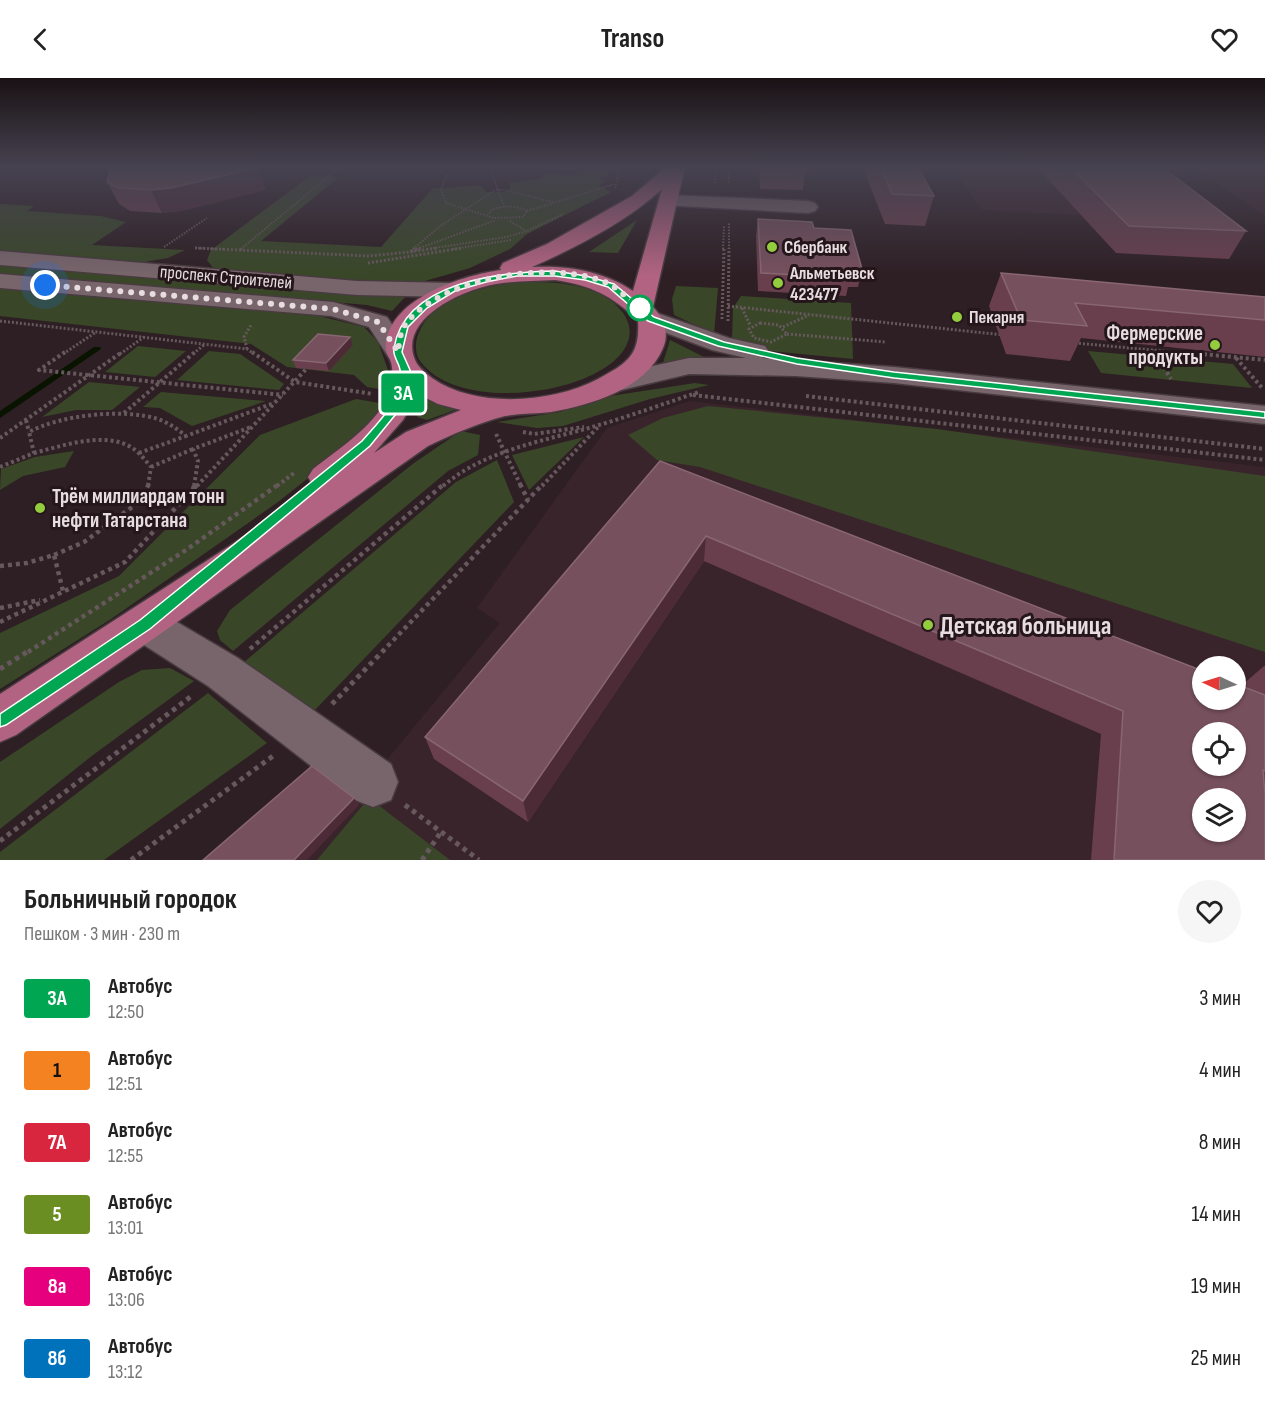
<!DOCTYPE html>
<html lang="ru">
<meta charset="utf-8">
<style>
body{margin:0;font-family:"Sofia Sans Condensed",sans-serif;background:#f6f6f6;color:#222;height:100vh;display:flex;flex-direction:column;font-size:22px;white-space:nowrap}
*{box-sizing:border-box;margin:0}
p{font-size:20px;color:#767676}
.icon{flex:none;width:33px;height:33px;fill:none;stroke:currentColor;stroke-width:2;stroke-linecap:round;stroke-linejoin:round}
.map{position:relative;height:782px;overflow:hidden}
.details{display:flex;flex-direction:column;background:#fff;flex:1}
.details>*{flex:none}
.badge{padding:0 12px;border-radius:4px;font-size:21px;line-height:39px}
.needle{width:39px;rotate:274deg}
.fabs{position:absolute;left:1192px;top:578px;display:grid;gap:12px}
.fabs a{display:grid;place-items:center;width:54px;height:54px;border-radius:50%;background:#fff;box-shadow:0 2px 4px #0004;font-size:30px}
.you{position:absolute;width:30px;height:30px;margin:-15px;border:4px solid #fff;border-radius:50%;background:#1a73e8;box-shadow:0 0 0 9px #1a73e833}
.map>.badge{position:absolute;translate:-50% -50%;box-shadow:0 0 0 3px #fff}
.round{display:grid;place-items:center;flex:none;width:63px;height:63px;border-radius:32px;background:#f6f6f6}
.summary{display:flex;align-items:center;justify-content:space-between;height:102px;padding:0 24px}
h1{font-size:28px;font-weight:700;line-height:45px}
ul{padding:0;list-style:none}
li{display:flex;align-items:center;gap:18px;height:72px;padding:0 24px}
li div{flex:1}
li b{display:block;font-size:22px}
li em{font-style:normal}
li .badge{min-width:66px;font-weight:700;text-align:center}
header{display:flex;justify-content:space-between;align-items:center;height:78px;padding:0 24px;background:#fff;font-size:27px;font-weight:700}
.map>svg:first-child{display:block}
</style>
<header><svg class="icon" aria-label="back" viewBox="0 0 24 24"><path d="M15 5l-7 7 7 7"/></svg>Transo<svg class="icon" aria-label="heart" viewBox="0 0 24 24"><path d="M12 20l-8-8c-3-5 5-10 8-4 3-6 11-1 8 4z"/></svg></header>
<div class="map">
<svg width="1265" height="782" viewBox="0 0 1265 782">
<rect width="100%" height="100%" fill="#2e1f24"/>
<g fill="#3a242c" fill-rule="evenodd">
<polygon points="951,88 1150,88 1222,145 983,132"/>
<polygon points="1191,88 1265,88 1265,138"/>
<path d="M690,323L1265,389V782H304L500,545L477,530L607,350ZM1203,588H1236V621H1203ZM1203,654H1236V687H1203ZM1203,720H1236V753H1203Z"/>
</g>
<g fill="#394728">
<path d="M579,93L605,94L610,97L600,101L606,104L599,107L611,114L527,156L510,171L470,190L425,203L396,205L214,191L207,182L211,172L310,98L339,99L261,163L381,169L433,110C450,111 465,107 482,108L486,114H505L510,111L509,105L543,100L542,95C555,94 565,99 578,96Z"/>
<polygon points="0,126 34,128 27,133 101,138 126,144 92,167 185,172 168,180 144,184 0,173"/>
<polygon points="637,142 618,175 589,174"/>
<polygon points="0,186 376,218 406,218 392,233 367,227 0,195"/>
<path d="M517,204C551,204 601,203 623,235C628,242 631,251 629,260C624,281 600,294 583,301C539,319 452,326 420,283C415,276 415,264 418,257C432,218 481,210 517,204Z"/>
<polygon points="676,208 718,210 714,256 674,237 672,221"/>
<polygon points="0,210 319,238 364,249 378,264 389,295 386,312 367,309 354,297 287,289 251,266 0,238"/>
<polygon points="741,218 851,225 853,281 770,273 732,264 733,230"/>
<polygon points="670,262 708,281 707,285 663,285"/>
<polygon points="138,268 186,273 155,299 105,294"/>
<polygon points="209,273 240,276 284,306 279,312 177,302"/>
<polygon points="1088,273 1233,286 1252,310 1101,295"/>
<polygon points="89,304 140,309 112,332 76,332 42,339"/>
<polygon points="695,305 709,307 650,321 563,348 537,350 497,344 560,334 610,318"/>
<polygon points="161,314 266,323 192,348 160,330 143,329"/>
<polygon points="424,320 454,328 455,332 427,342 417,339 420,325"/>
<polygon points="356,321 385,326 366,354 278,424 111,541 0,611 0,555 119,498 260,357"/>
<polygon points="708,328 937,351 1265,398 1265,574 700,389 657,382 628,357 663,340"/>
<polygon points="461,353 480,357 478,377 448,393 233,573 220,562 217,553 230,532 414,385"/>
<polygon points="584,359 529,412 512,377"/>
<polygon points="74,373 65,389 23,398 0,412 1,391 35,379"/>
<polygon points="497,382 514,424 314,633 243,585 456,404"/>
<polygon points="170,590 194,603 93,677 0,751 0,684 119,604 142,592"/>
<polygon points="208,615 267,665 104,782 0,782 0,774"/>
<polygon points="369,720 450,782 317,782"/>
</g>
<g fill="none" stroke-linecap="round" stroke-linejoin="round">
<polygon fill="#081300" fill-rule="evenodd" points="94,269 100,269 101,271 0,340 0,333"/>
<defs>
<g id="minor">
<polygon points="668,117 808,123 815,125 818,129 815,133 808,135 661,127 659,123 661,119"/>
<polygon points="0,173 357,203 453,205 461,207 465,212 461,217 453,219 357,217 0,187"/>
<polygon points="0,196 333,224 387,239 411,274 407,280 398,282 389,280 369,249 331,238 0,210"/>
<polygon points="651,233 729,260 765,268 769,274 762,280 894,289 1265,328 1265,346 894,305 796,298 689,296 613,314 603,311 599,305 603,299 689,280 746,280 712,272 642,246 638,241 642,236"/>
<polygon points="145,529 160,534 238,580 391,686 398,704 391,722 373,729 355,722 208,608 130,558 124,546 130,534"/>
</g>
<path id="major" d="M667,88H685L653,229C663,239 670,255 663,270C646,311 591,327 551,334C536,336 520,335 505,338C478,345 453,356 428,368L16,657L0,664V616L321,409L313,407L308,399L313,391C340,370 378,346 390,313C392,307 393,295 392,290C392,281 384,275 386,264C393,219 464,197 501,192L500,190L503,185L547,166L632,118ZM662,111L633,213C604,193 566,187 532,189C577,169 626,144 662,111ZM555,202C590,207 613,218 638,243C640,277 628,285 598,301C552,325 476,331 432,300C427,296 419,290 416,284C397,245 453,217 483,209C506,203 531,203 555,202ZM418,316L438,326L461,332L406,354L374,375L403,342Z"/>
</defs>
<use href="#minor" stroke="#483b3f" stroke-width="3"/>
<use href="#major" stroke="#483b3f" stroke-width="3"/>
<g stroke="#66585c" stroke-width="2" stroke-dasharray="1.5 1.5" stroke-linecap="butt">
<polyline points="489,88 504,128"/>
<polyline points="548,88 558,91 619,93"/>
<polyline points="729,88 729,105"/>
<path d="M447,97L441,111L446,125L494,140L523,139L527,133C515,127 505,128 492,131L488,137"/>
<polyline points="715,105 716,88"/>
<polyline points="615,110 621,88"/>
<polyline points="527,133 615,106"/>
<polyline points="510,143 526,153"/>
<polyline points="164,169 207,140"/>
<polyline points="195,170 223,171"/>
<polyline points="241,171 341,88"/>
<polyline points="413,171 439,149 495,112 504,112 553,124"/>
<polyline points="417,171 496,142"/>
<polyline points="427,171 506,159 527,153 563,136"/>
<polyline points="453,171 511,162"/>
<polyline points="723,171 724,148"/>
<polyline points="729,171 729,145"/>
</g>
<g stroke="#66585c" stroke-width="3" stroke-dasharray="2 2" stroke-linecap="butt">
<polyline points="195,170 369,178 410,174 415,170"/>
<polyline points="421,170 410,174 437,170"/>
<polyline points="240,172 243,170"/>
<polyline points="368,185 462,170"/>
<polyline points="728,228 1004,257"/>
<polyline points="742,230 750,247"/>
<polyline points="722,241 724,170"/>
<polyline points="0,243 247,271 254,276"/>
<polyline points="728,243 729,170"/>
<polygon points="760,245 779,247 787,256 771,264 754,260 749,251"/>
<polyline points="783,249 809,237"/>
<polyline points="787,256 886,264"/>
<polyline points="1075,265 1196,276"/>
<polyline points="247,271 244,259 251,247"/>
<polyline points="1152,272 1155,276"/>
<polyline points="63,276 96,254"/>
<polyline points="120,276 144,259"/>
<polyline points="193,276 205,266"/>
</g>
<g stroke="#66585c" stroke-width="4" stroke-dasharray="3 3" stroke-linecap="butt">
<polyline points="65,274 39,292 283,317"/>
<polyline points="252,274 295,304 373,316"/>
<polyline points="1154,274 1171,301"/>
<polyline points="1180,274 1265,282"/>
<polyline points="1236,280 1263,311"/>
<polyline points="693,317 1265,382"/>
<polyline points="806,318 1265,371"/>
<polyline points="124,335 195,274"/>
<polyline points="26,342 29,354"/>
<polyline points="523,354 534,356 584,349"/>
<polyline points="496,356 521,408"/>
<polyline points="0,360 122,274"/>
<path d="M34,375C62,368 103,353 131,369C139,374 145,382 151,389L148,408"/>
<polyline points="139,375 186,358"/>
<path d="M0,389L34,375L29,354C60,337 124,330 158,341C169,345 177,351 186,358L274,325"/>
<polyline points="151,389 193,371"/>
<polyline points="194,408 198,383 193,371 251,349"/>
<polyline points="197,408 309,288"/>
<polyline points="277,408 294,395"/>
<path d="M443,408C486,371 546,363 599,347C633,337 666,325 699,314"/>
<polyline points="542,408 599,348"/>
</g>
<g stroke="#66585c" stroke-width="4.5" stroke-dasharray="4 4" stroke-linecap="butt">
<polyline points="149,406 139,424 181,424"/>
<polyline points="520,406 528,422"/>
<polyline points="193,412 194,406"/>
<polyline points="54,477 84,464 139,424"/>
<polyline points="0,488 27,485 54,477 63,513"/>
<polyline points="0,530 40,522"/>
<polyline points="0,544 125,484 198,406"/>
<polyline points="250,571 444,406"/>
<polyline points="28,574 186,472 279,406"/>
<polyline points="382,574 543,406"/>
</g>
<g stroke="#66585c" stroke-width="5" stroke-dasharray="4.5 4.5" stroke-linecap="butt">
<polyline points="0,591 30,572"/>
<polyline points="332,626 384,572"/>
<polyline points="405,727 479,782"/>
<polyline points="0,763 193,617"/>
<polyline points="131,782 273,678"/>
<polyline points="422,782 441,754"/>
</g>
<use href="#minor" fill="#78656b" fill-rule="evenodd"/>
<use href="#major" fill="#b16381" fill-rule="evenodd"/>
</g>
<g fill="#693f4e">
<polygon points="74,88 259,88 258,88 264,107 265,112 181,133 162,135 130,133 119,126 107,104 111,91 75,90"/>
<polygon points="759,88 806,88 803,112 760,111"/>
<polygon points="862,88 917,88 934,118 925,148 885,146"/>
<polygon points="1036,88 1161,88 1246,153 1229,181 1116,175"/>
<polygon points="758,141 814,150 862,191 858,209 848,209 846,218 758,213 756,158"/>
<polygon points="1001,195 1265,219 1265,279 1081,260 1070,283 1006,276 989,228"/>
<polygon points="353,267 329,293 296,290 293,282"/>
<polygon points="660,383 1241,608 1264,588 1265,588 1265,782 1091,782 1101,656 704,483 528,744 434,681 425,659"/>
</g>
<g fill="#4c2b37">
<polygon points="232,88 259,88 258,88 264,107 265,112 181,133 162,135 151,112"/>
<polygon points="350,259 353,267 329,293 326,285"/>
<polygon points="706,458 704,483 528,744 523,723"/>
<polygon points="354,720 359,727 307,782 294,782"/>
</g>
<g fill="#77505e" stroke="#886672" stroke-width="1.5" fill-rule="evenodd">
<polygon points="111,88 257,88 257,90 171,110 151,112 119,110 107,104"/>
<polygon points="763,88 806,88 807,90"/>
<polygon points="880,88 917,88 934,118 892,116"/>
<polygon points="1069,88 1161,88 1246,153 1129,148"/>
<polygon points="758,141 812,144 814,150 851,152 862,191 847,191 850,200 761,195"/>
<polygon points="1001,195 1265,219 1265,242 1075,225 1087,248 1021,242"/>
<polygon points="318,256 350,259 326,285 293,282"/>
<path d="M660,383L1203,593V621H1236V606L1265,617V693L1263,692L1265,716V782H1114L1123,633L706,458L523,723L425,659ZM1203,654H1236V687H1203ZM1203,720H1236V753H1203Z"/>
<polygon points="312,688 354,720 294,782 203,782"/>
</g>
<linearGradient id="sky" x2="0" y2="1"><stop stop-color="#191114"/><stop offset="0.45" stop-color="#464250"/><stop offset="1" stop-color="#464250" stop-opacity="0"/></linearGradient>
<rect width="1265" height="197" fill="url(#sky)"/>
<path fill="#00a651" stroke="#fff" stroke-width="1.5" d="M555,193L586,198L614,206L654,239L724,264L797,280L894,294L1265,334V340L894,300L797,286L718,268L648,243L608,209L585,202L555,198H517L486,204L455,213L427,230L408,249L402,274L410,292V311L396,336L370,368L150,551L6,647L0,649V636L140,542L362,363C379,343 405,320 400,292C399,284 392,278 394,270C405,203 501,194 555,193Z"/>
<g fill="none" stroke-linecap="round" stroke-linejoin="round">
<path stroke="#e7dcdf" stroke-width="6" stroke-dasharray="0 10.8" d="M45,207L333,231L378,244L398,274C399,266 400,254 405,247C440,198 559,180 611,207C621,213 630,223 640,230"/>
</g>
<g fill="#93cd3e" stroke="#24161a" stroke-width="2">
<circle cx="772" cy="169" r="6"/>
<circle cx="778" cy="205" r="6"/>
<circle cx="957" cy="239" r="6"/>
<circle cx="1215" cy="267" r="6"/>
<circle cx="40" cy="430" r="6"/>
<circle cx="928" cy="547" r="6"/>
</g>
<circle fill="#fff" stroke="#00a651" stroke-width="3" cx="640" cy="230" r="12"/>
<g text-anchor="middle" stroke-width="6" stroke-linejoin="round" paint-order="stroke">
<g font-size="18" font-weight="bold" fill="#e7dcdf" stroke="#24161a" text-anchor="start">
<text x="784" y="175">Сбербанк</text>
<text x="790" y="201">Альметьевск<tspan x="790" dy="21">423477</tspan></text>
<text x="969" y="245">Пекарня</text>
</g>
<g font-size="18" fill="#e7dcdf" stroke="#24161a">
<text transform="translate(226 199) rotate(5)" y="6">проспект Строителей</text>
</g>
<g font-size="21" font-weight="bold" fill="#e7dcdf" stroke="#24161a" text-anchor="end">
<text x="1203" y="262">Фермерские<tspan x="1203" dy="24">продукты</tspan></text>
<text x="52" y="425" text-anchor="start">Трём миллиардам тонн<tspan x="52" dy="24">нефти Татарстана</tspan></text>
</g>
<g font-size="26" font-weight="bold" fill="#e7dcdf" stroke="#24161a" text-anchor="start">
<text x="940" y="556">Детская больница</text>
</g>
</g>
</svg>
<div class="fabs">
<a><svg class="needle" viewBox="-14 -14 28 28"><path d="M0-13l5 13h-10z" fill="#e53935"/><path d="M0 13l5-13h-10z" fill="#767676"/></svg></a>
<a><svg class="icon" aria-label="locate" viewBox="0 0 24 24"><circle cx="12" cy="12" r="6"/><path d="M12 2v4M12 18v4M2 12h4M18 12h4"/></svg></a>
<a><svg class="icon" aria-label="layers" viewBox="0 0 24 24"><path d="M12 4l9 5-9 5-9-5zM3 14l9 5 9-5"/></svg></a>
</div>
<div class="you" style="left:45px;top:207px"></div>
<b class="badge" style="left:403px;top:315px;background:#00a651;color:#fff">3А</b>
</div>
<section class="details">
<div class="summary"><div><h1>Больничный городок</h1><p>Пешком · 3 мин · 230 m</p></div><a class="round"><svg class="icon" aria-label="heart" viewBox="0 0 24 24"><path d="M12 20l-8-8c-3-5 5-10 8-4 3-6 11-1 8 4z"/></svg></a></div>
<ul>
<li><span class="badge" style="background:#00a651;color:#fff">3А</span><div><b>Автобус</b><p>12:50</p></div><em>3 мин</em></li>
<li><span class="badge" style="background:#f58220;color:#111">1</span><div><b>Автобус</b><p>12:51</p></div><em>4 мин</em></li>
<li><span class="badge" style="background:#d7263d;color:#fff">7А</span><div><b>Автобус</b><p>12:55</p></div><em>8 мин</em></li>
<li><span class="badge" style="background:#6b8e23;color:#fff">5</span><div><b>Автобус</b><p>13:01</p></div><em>14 мин</em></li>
<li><span class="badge" style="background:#e6007e;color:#fff">8а</span><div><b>Автобус</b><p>13:06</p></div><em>19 мин</em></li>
<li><span class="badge" style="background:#0072bc;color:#fff">8б</span><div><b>Автобус</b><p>13:12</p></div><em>25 мин</em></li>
</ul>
</section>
